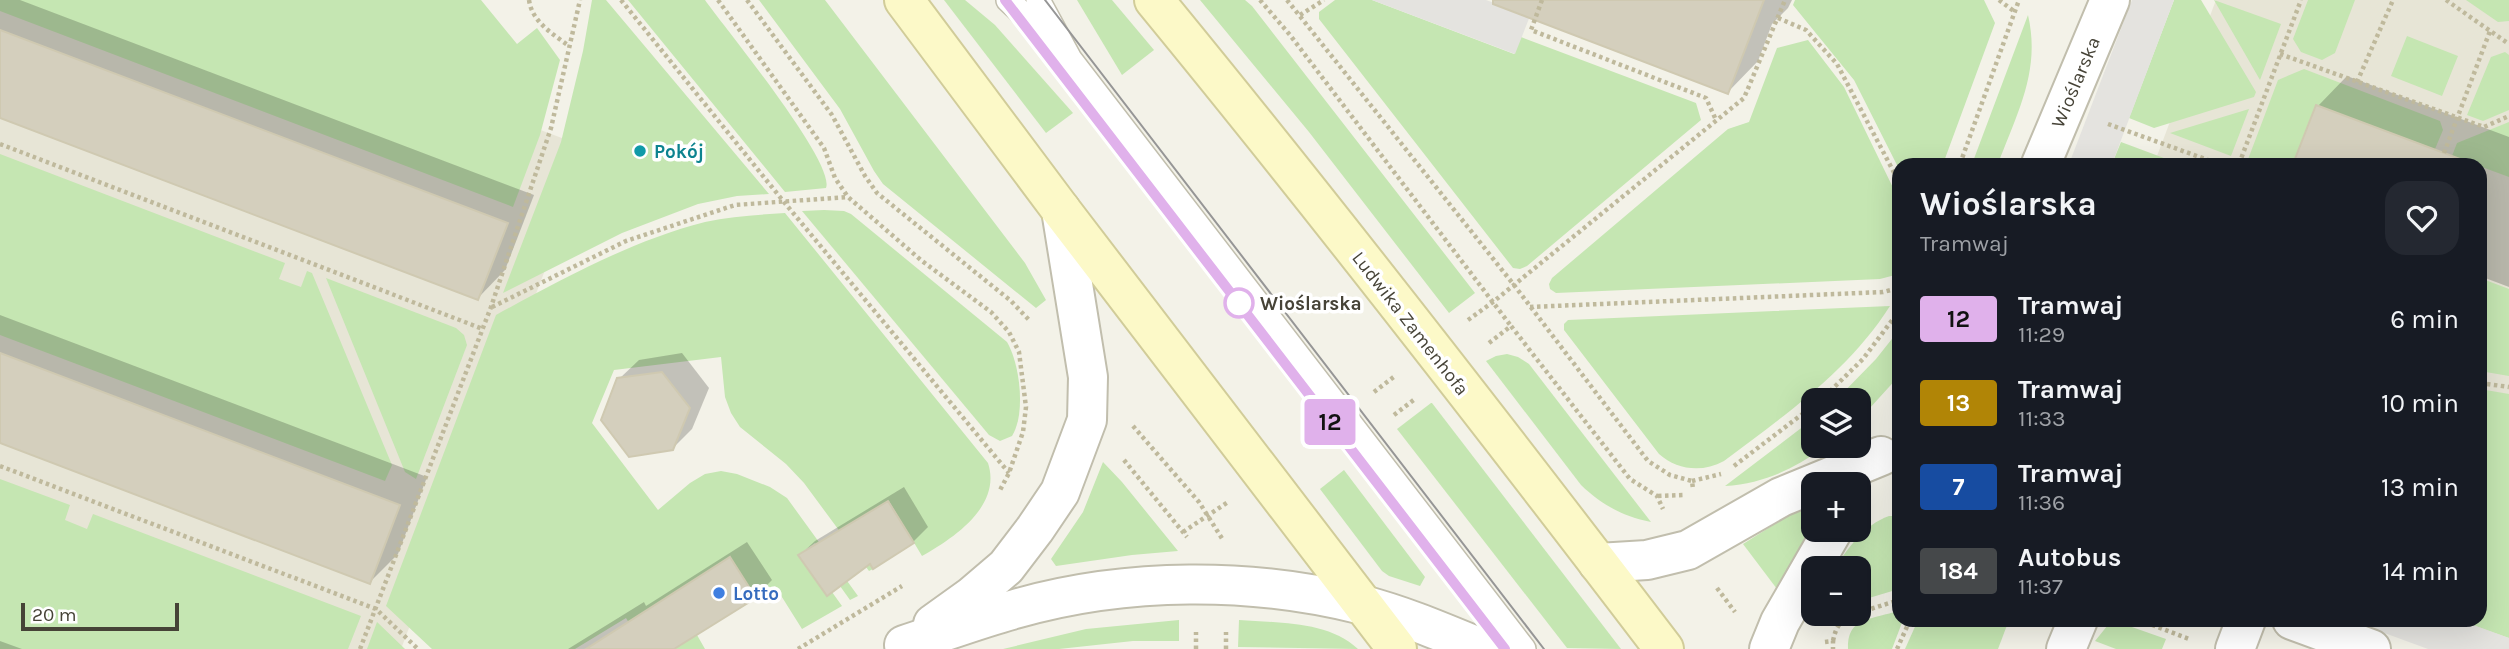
<!DOCTYPE html>
<html lang="pl">
<meta charset="utf-8">
<style>
body{margin:0;font-family:Karla,sans-serif;background:#242831;color:#f1f3f6;height:100vh;display:flex;flex-direction:column;font-size:26px;white-space:nowrap}
*{box-sizing:border-box;margin:0}
p{font-size:23px;color:#9ea1a6}
.icon{flex:none;width:38px;height:38px;fill:none;stroke:currentColor;stroke-width:2;stroke-linecap:round;stroke-linejoin:round}
.map{position:relative;flex:1;overflow:hidden}
.panel{position:absolute;left:1892px;top:158px;width:595px;height:469px;display:flex;flex-direction:column;background:#171b24;border-radius:21px;box-shadow:0 7px 28px #0002}
.panel>*{flex:none}
.badge{padding:0 14px;border-radius:5px;font-size:24px;line-height:46px}
.fabs{position:absolute;left:1801px;top:388px;display:grid;gap:14px}
.fabs a{display:grid;place-items:center;width:70px;height:70px;border-radius:14px;background:#171b24;box-shadow:0 7px 28px #0002;font-size:35px}
.scale{position:absolute;left:21px;bottom:18px;width:158px;box-sizing:border-box;padding-left:7px;border:4px solid #464337;border-top:0;font-size:19px;line-height:24px;white-space:nowrap;color:#464337;-webkit-text-stroke:5px #fff;paint-order:stroke}
.map>.badge{position:absolute;translate:-50% -50%;box-shadow:0 0 0 4px #fff}
.round{display:grid;place-items:center;flex:none;width:74px;height:74px;border-radius:21px;background:#242831}
.summary{display:flex;align-items:center;justify-content:space-between;height:119px;padding:0 28px}
h1{font-size:33px;font-weight:700;line-height:52px}
ul{padding:0;list-style:none}
li{display:flex;align-items:center;gap:21px;height:84px;padding:0 28px}
li div{flex:1}
li b{display:block;font-size:26px}
li em{font-style:normal}
li .badge{min-width:77px;font-weight:700;text-align:center}
.map>svg:first-child{display:block}
</style>
<div class="map">
<svg width="2509" height="649" viewBox="0 0 2509 649">
<rect width="100%" height="100%" fill="#f3f2e8"/>
<g fill="#e7e5d6">
<polygon points="0,0 347,57 591,149 401,649 0,649"/>
<polygon points="2216,0 2509,0 2509,649 2392,620 2480,620 2480,164 2154,164"/>
</g>
<g fill="#c5e6b2">
<polygon points="0,0 481,0 517,44 537,28 560,60 540,135 513,207 0,11"/>
<polygon points="592,0 606,0 769,194 737,196 698,204 622,233 503,293 561,142 583,51"/>
<path d="M628,0H705C724,27 836,163 826,188L785,192Z"/>
<polygon points="759,0 825,0 1025,263 1046,300 1036,308 883,184 874,171 840,109"/>
<polygon points="944,0 965,0 995,25 1073,113 1046,133"/>
<polygon points="1077,0 1112,0 1154,50 1122,75"/>
<polygon points="1200,0 1245,0 1252,6 1475,293 1449,313 1309,132"/>
<polygon points="1335,0 1372,0 1514,54 1521,37 1696,103 1701,120 1527,266 1520,269 1513,268 1319,19 1319,12"/>
<polygon points="1795,0 1984,0 1995,23 1943,164 1899,164 1899,169 1854,80 1793,5"/>
<polygon points="2174,0 2201,0 2256,92 2254,97 2154,128 2129,118"/>
<polygon points="2214,0 2281,24 2260,80"/>
<polygon points="2308,0 2355,0 2335,53 2322,60 2301,52 2293,39"/>
<polygon points="2466,0 2509,0 2509,21 2498,22"/>
<path d="M2028,15C2041,71 2017,113 1998,164H1972Z"/>
<polygon points="2407,36 2458,56 2442,96 2391,76"/>
<polygon points="1808,40 1844,87 1899,200 1899,274 1880,279 1556,293 1550,289 1549,284 1552,278 1728,129 1749,122 1777,48"/>
<polygon points="2505,52 2509,55 2509,110 2483,121 2467,115 2491,57"/>
<polygon points="2304,69 2440,121 2443,130 2435,149 2316,105 2293,164 2253,164 2247,162 2278,80"/>
<polygon points="2249,109 2231,156 2170,133"/>
<polygon points="2509,122 2509,177 2452,156 2457,143"/>
<polygon points="2121,142 2180,164 2112,164"/>
<polygon points="0,154 285,263 279,279 301,287 307,271 312,273 392,465 385,481 0,335"/>
<path d="M824,210L844,211L851,214L1007,342C1020,364 1026,414 1012,436L1000,441L989,435L802,211Z"/>
<path d="M785,213L988,463C1002,506 954,538 922,556L889,501L847,526L873,569L869,571L804,483L786,464L740,427L731,413L725,397L721,357L614,370L592,423L658,510L690,483L705,474L721,471L737,474L770,487L787,498L858,596L850,600L840,586L844,583L815,543L798,555L827,596L832,592L842,606L802,629L775,586L756,598L730,558L683,587L708,628L697,635L705,649H645L626,618L575,649H432L386,606L496,315C562,279 631,241 705,222C731,216 758,215 785,213Z"/>
<polygon points="326,278 456,328 464,335 467,345 416,479 405,472"/>
<polygon points="2480,278 2509,289 2509,376 2480,371"/>
<path d="M1890,306C1848,372 1785,415 1724,461C1702,473 1677,470 1659,454L1564,330V324L1568,320Z"/>
<polygon points="1899,330 1899,376 1859,420 1858,401 1835,401 1876,359"/>
<path d="M1507,354L1518,357L1529,364L1651,522C1622,516 1602,505 1581,485L1486,361L1496,356Z"/>
<polygon points="2480,389 2509,394 2509,638 2459,620 2480,620"/>
<polygon points="1431,403 1432,403 1621,649 1567,648 1397,429"/>
<path d="M1813,419V446H1826L1823,448C1792,470 1764,483 1725,486Z"/>
<polygon points="1103,462 1122,482 1178,551 1132,555 1056,566 1051,559 1083,512"/>
<polygon points="1344,470 1425,577 1420,586 1389,576 1382,571 1320,489"/>
<polygon points="0,479 70,505 65,520 87,529 93,514 361,616 348,649 0,649"/>
<polygon points="1813,500 1813,530 1777,589 1743,544"/>
<path d="M1889,516H1899V589L1859,601L1858,569H1834C1849,547 1864,525 1889,516Z"/>
<path d="M1894,612H1899V620H1903L1892,649H1848C1847,618 1869,620 1894,612Z"/>
<polygon points="1179,620 1179,641 1133,641 1059,649 1003,649 1086,629"/>
<path d="M1239,620C1278,623 1328,621 1358,649L1238,647Z"/>
<polygon points="1918,620 2009,620 1998,649 1905,649"/>
<polygon points="2112,620 2166,639 2162,649 2116,649 2095,641"/>
<polygon points="377,622 405,649 367,649"/>
</g>
<g fill="#e4e3df">
<polygon points="1372,0 1486,0 1530,16 1515,54"/>
<polygon points="2132,0 2174,0 2112,164 2069,164"/>
<polygon points="2349,620 2459,620 2509,638 2509,649 2428,649"/>
</g>
<g fill="#0003">
<polygon points="0,0 20,0 534,195 505,270 478,298 0,116"/>
<polygon points="1548,0 1792,0 1788,8 1772,24 1758,61 1728,92"/>
<polygon points="2347,76 2509,137 2509,287 2480,276 2480,164 2296,164 2318,106"/>
<polygon points="0,315 427,477 398,554 370,582 0,441"/>
<polygon points="682,353 709,388 692,429 672,449 619,379 639,360"/>
<polygon points="904,487 928,527 913,542 871,561 800,555 815,541"/>
<polygon points="747,542 772,580 755,597 672,649 568,649 644,602 646,606"/>
<polygon points="0,641 22,649 0,649"/>
</g>
<g fill="#d4cfbd" stroke="#cfc9b1" stroke-width="2">
<polygon points="1493,0 1764,0 1728,94 1493,4"/>
<polygon points="0,30 508,223 478,300 0,118"/>
<polygon points="2316,105 2463,160 2462,164 2293,164"/>
<polygon points="0,353 400,505 370,584 0,443"/>
<polygon points="662,372 690,408 673,450 629,457 601,420 617,378"/>
<polygon points="888,501 914,543 873,569 870,564 827,596 798,555"/>
<polygon points="730,557 756,598 674,649 586,649"/>
</g>
<g fill="none" stroke-linecap="round" stroke-linejoin="round">
<defs>
<g id="service">
<polyline points="1008,0 1054,43"/>
<polyline points="1038,0 1070,59 1524,649"/>
</g>
<g id="minor">
<polyline points="2041,164 2110,0"/>
<polyline points="1598,563 1647,560 1688,550 1781,497 1881,456"/>
<polyline points="2292,620 2371,649"/>
<polyline points="1769,649 1780,622 1833,530"/>
<polyline points="2066,649 2078,620"/>
<polyline points="2235,649 2246,620"/>
</g>
<g id="tertiary">
<polyline points="933,624 972,596 1006,567 1035,529 1060,492 1087,420 1088,377 1061,210"/>
<path d="M904,645C941,633 978,619 1015,609C1126,577 1253,577 1363,605C1405,616 1444,633 1483,649"/>
</g>
<g id="secondary">
<polyline points="904,0 1061,210 1397,649"/>
<path d="M1154,0C1329,213 1497,430 1664,649"/>
</g>
</defs>
<use href="#service" stroke="#c1bead" stroke-width="26"/>
<use href="#minor" stroke="#c1bead" stroke-width="42"/>
<use href="#tertiary" stroke="#c1bead" stroke-width="42"/>
<use href="#secondary" stroke="#d1cc99" stroke-width="42"/>
<g stroke="#bfb99c" stroke-width="4.5" stroke-dasharray="3.5 3.5" stroke-linecap="butt">
<path d="M529,0C532,22 553,34 569,46"/>
<polyline points="621,0 784,202 1009,473"/>
<polyline points="718,0 824,148 835,178 848,197 922,261 991,312 1009,332 1019,352 1026,407 1023,432 1009,473 999,492"/>
<polyline points="747,0 832,115 865,176 877,193 1011,301 1030,321"/>
<polyline points="1260,0 1290,35 1511,326"/>
<polyline points="1287,0 1514,285 1648,461 1670,475 1692,481 1693,489"/>
<polyline points="1542,0 1531,30 1706,98 1716,120"/>
<polyline points="1999,0 2015,12"/>
<polyline points="2446,0 2509,44"/>
<polyline points="1300,15 1324,0"/>
<polyline points="1778,18 1806,30 1837,64 1899,182"/>
<polyline points="2280,54 2484,127 2509,116"/>
<polyline points="2357,82 2393,0"/>
<polyline points="2108,124 2219,164"/>
<polyline points="0,144 483,329"/>
<polyline points="2444,153 2490,31"/>
<polyline points="1960,164 2019,0"/>
<polyline points="2239,164 2301,0"/>
<polyline points="492,307 626,241 735,205 847,197"/>
<polyline points="1530,307 1883,292 1899,288"/>
<polyline points="1468,320 1493,302 1744,98 1785,0"/>
<polyline points="1489,343 1511,326 1630,479 1657,496 1663,509"/>
<polyline points="2480,383 2509,387"/>
<polyline points="1374,392 1395,376"/>
<polyline points="1820,401 1863,359 1899,311"/>
<polyline points="1394,415 1415,399"/>
<polyline points="1133,426 1199,502 1223,540"/>
<polyline points="1124,460 1187,537"/>
<polyline points="0,466 376,609 418,649"/>
<polyline points="1734,466 1813,406"/>
<polyline points="1692,481 1721,474"/>
<polyline points="1658,496 1684,495"/>
<polyline points="1183,532 1228,502"/>
<polyline points="1717,588 1735,612"/>
<polyline points="1858,613 1899,600"/>
<polyline points="2139,620 2189,639"/>
<path d="M1833,641C1836,626 1841,619 1855,614"/>
<polyline points="1825,642 1833,641 1833,649"/>
<polyline points="360,649 491,307 551,128 580,0"/>
<polyline points="798,649 902,586"/>
<polyline points="1196,649 1196,632"/>
<polyline points="1226,649 1226,632"/>
<polyline points="1897,649 1910,620"/>
</g>
<use href="#service" stroke="#fff" stroke-width="23"/>
<use href="#minor" stroke="#fff" stroke-width="38"/>
<use href="#tertiary" stroke="#fff" stroke-width="38"/>
<use href="#secondary" stroke="#fcf9c8" stroke-width="38"/>
<g stroke="#969696" stroke-width="2">
<polyline points="1005,0 1505,649"/>
<polyline points="1045,0 1544,649"/>
</g>
</g>
<g fill="none" stroke-linecap="round" stroke-linejoin="round">
<defs>
<polyline id="line" points="1005,0 1505,649"/>
</defs>
<use href="#line" stroke="#fff" stroke-width="16"/>
<use href="#line" stroke="#e0b1eb" stroke-width="10"/>
</g>
<circle fill="#0f9aa8" stroke="#fff" stroke-width="2.5" cx="640" cy="151" r="7"/>
<circle fill="#fff" stroke="#e0b1eb" stroke-width="3.5" cx="1239" cy="303" r="14"/>
<circle fill="#3f7fe0" stroke="#fff" stroke-width="2.5" cx="719" cy="593" r="7"/>
<g text-anchor="middle" stroke-width="7" stroke-linejoin="round" paint-order="stroke">
<g font-size="19" fill="#464337" stroke="#fff">
<text transform="translate(2075 82) rotate(-67)" y="7">Wioślarska</text>
<text transform="translate(1411 323) rotate(52)" y="7">Ludwika Zamenhofa</text>
</g>
<g font-size="19" font-weight="bold" fill="#0d838f" stroke="#fff" text-anchor="start">
<text x="654" y="158">Pokój</text>
</g>
<g font-size="19" font-weight="bold" fill="#464337" stroke="#fff" text-anchor="start">
<text x="1260" y="310">Wioślarska</text>
</g>
<g font-size="19" font-weight="bold" fill="#366cbe" stroke="#fff" text-anchor="start">
<text x="733" y="600">Lotto</text>
</g>
</g>
</svg>
<div class="fabs">
<a><svg class="icon" aria-label="layers" viewBox="0 0 24 24"><path d="M12 4l9 5-9 5-9-5zM3 14l9 5 9-5"/></svg></a>
<a>+</a>
<a>−</a>
</div>
<div class="scale">20 m</div>
<b class="badge" style="left:1330px;top:422px;background:#e0b1eb;color:#111">12</b>
<section class="panel">
<div class="summary"><div><h1>Wioślarska</h1><p>Tramwaj</p></div><a class="round"><svg class="icon" aria-label="heart" viewBox="0 0 24 24"><path d="M12 20l-8-8c-3-5 5-10 8-4 3-6 11-1 8 4z"/></svg></a></div>
<ul>
<li><span class="badge" style="background:#e0b1eb;color:#111">12</span><div><b>Tramwaj</b><p>11:29</p></div><em>6 min</em></li>
<li><span class="badge" style="background:#b18506;color:#fff">13</span><div><b>Tramwaj</b><p>11:33</p></div><em>10 min</em></li>
<li><span class="badge" style="background:#174ca1;color:#fff">7</span><div><b>Tramwaj</b><p>11:36</p></div><em>13 min</em></li>
<li><span class="badge" style="background:#45484a;color:#fff">184</span><div><b>Autobus</b><p>11:37</p></div><em>14 min</em></li>
</ul>
</section>
</div>
